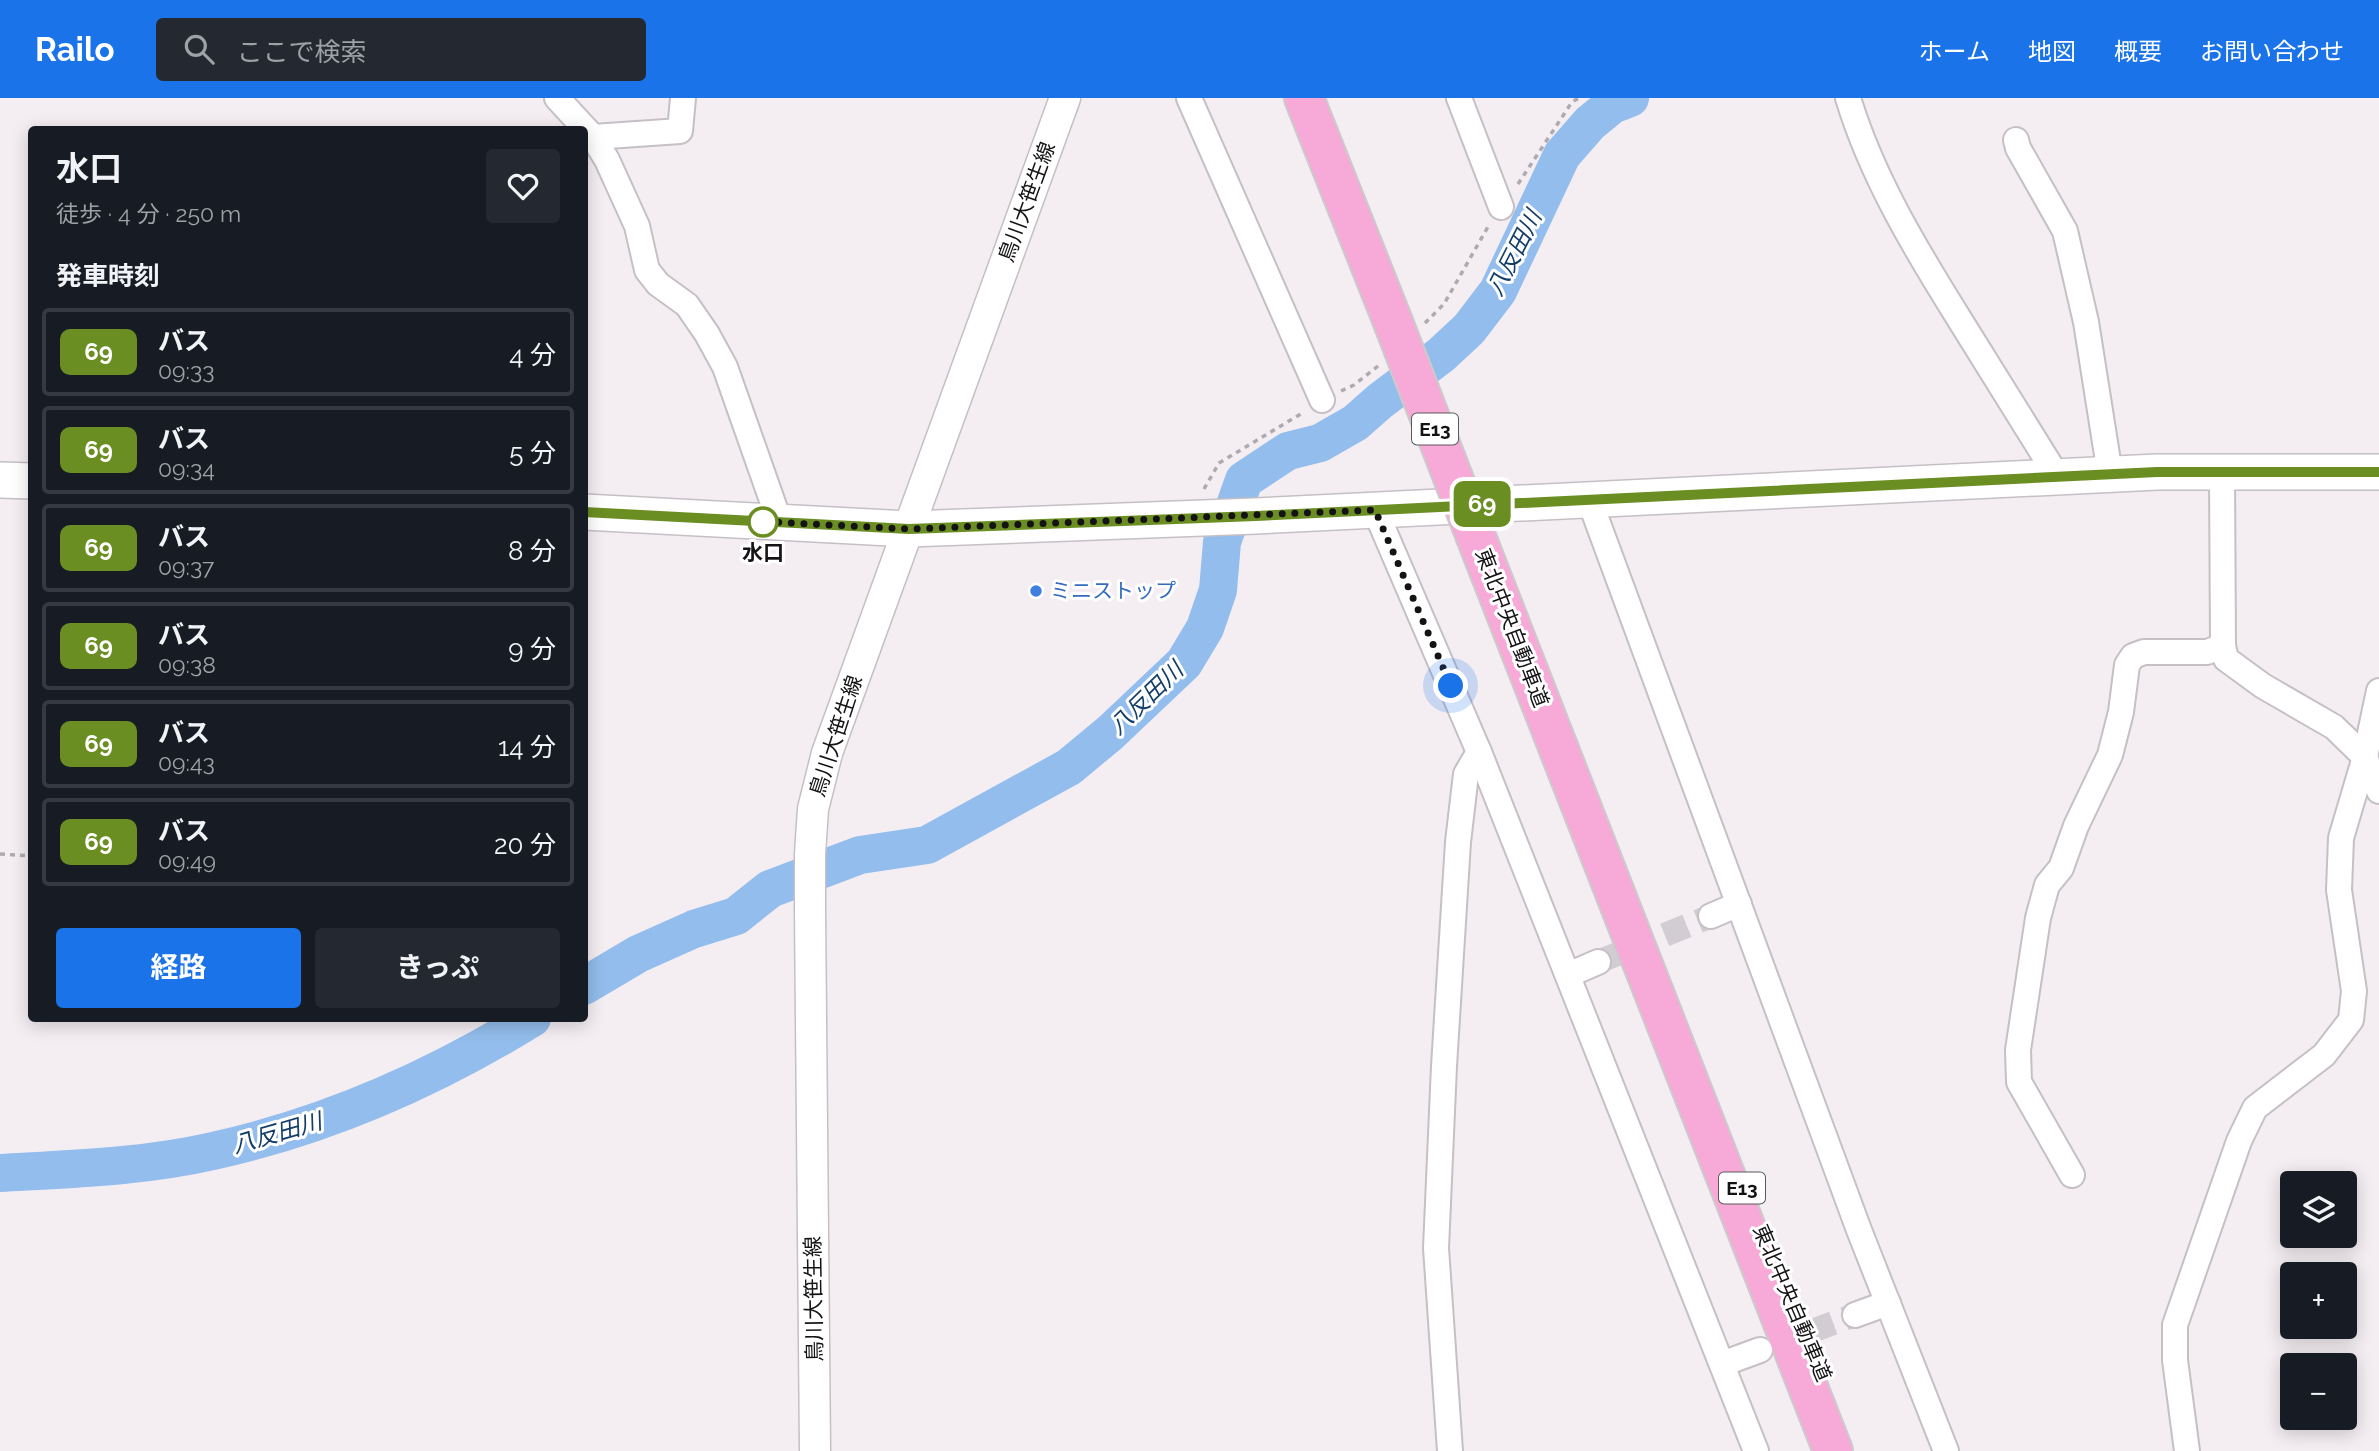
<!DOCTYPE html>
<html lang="ja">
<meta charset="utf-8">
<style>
body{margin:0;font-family:Raleway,"Noto Sans JP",sans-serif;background:#242831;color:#f1f3f6;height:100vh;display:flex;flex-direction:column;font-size:26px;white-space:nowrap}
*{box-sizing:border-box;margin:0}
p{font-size:23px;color:#9ea1a6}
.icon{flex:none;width:38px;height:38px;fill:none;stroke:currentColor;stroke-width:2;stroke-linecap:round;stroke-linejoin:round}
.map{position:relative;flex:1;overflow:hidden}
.sheet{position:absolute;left:28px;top:28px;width:560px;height:896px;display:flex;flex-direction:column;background:#171b24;border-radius:7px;box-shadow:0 4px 18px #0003}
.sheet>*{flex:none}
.badge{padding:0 14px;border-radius:10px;font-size:24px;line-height:46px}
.controls{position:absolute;left:2280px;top:1073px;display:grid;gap:14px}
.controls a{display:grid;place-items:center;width:77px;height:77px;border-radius:7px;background:#171b24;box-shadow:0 4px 18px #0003;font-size:35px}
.you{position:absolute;width:35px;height:35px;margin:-18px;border:5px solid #fff;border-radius:50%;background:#1a73e8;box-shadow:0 0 0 10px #1a73e833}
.map>.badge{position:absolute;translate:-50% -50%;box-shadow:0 0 0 4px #fff}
h2{padding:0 28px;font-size:26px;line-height:63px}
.round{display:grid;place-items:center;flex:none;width:74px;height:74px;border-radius:7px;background:#242831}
.headline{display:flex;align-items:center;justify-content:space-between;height:119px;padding:0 28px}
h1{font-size:33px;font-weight:700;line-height:52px}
.button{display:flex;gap:14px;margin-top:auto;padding:14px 28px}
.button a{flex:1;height:80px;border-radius:7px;background:#1a73e8;color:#fff;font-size:28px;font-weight:700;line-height:80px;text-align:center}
.button a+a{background:#242831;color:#f1f3f6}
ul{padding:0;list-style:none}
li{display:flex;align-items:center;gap:21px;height:88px;margin:0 14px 10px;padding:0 14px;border:4px solid #363941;border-radius:7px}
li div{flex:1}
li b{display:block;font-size:26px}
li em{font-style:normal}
li .badge{min-width:77px;font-weight:700;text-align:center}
header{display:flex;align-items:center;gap:42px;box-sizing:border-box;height:98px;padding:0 35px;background:#1a73e8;color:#fff}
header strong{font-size:33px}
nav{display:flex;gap:38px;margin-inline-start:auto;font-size:24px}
.search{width:490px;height:63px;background:#242831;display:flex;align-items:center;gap:18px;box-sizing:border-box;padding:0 24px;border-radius:7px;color:#9ea1a6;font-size:26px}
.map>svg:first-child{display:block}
</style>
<header>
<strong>Railo</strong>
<div class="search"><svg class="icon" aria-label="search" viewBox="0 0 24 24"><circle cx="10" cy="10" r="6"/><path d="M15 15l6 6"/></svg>ここで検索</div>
<nav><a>ホーム</a><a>地図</a><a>概要</a><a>お問い合わせ</a></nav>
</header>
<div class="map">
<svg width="2379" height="1353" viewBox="0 0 2379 1353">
<rect width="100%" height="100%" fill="#f4eef3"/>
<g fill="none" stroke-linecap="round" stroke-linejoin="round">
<g stroke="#93bdec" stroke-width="38">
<polyline points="584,888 638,856 694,831 736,818 770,791 860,757 927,747 1069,669 1110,635 1184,565 1205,530 1218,492 1222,444 1244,382 1288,353 1320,345 1355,325 1380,303 1441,257 1469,231 1498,193 1562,57 1590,25 1612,7 1630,0"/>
<path d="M0,1075C71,1071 143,1069 213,1053C326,1028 433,981 532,920"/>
</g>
<g stroke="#d2cdd2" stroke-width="24" stroke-dasharray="24 12" stroke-linecap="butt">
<polyline points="1598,864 1711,818"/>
<polyline points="1777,1246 1855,1217"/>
</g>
<defs>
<g id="minor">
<polyline points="557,0 593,39 607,62 637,128 647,172 658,186 687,207 707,236 725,269 780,425"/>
<polyline points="1189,0 1322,302"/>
<polyline points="1459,0 1501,109"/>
<path d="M1848,0C1872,79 1915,150 1958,219C1991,272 2024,325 2057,378"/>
<polyline points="593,39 680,33 683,0"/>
<polyline points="2016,42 2018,50 2065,133 2086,224 2110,376"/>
<polyline points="2222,374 2223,548 2226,561 2263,588 2334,629 2365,659 2379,693"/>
<polyline points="1589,401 1859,1132 1946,1353"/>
<polyline points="1375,412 1479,654 1756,1353"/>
<polyline points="1711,818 1739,806"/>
<polyline points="1568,877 1598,864"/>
<polyline points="2072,1077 2019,984 2018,952 2038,820 2047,787 2061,770 2076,728 2110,657 2121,614 2127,567 2133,558 2144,554 2207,554 2223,548"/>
<polyline points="1855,1217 1888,1205"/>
<polyline points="1722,1266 1760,1252"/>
<polyline points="1450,1353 1436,1150 1444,968 1458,744 1466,676 1479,654"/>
<polyline points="2187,1353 2175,1262 2175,1227 2239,1043 2255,1010 2324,957 2351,922 2354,893 2339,792 2341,740 2365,659 2379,593"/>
</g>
<polyline id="tertiary" points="815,1353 810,812 810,756 813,711 827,655 1065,0"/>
<g id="secondary">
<polyline points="0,382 32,383"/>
<polyline points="584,414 909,431 1256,418 2157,374 2379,374"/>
</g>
<g id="motorway">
<polyline points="1304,0 1393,224"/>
<polyline points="1476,439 1833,1353"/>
</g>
</defs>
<use href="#minor" stroke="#c6bfc5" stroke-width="28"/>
<use href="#tertiary" stroke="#c6bfc5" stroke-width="33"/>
<use href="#secondary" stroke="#c6bfc5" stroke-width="38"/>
<use href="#motorway" stroke="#cbcbcb" stroke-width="42"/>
<g stroke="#afaaae" stroke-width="3.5" stroke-dasharray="5 5" stroke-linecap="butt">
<polyline points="1518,86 1572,4 1579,0"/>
<polyline points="1425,225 1444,206 1489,127"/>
<polyline points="1341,293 1354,287 1378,268"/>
<polyline points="1204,391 1219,365 1304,314"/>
<polyline points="0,756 32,758"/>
</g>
<use href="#minor" stroke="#fff" stroke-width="24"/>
<use href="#tertiary" stroke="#fff" stroke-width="30"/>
<use href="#secondary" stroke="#fff" stroke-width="35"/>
<use href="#motorway" stroke="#f7a9d7" stroke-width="38"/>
<defs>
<polyline id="motorway-bridge" points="1393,224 1476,439"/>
</defs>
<use href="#motorway-bridge" stroke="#cbcbcb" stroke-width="42" stroke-linecap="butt"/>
<use href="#motorway-bridge" stroke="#f7a9d7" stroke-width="38"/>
</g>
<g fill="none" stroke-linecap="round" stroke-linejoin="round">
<defs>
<polyline id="line" points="584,414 909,431 1256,418 2157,374 2379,374"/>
</defs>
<use href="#line" stroke="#fff" stroke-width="16"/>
<use href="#line" stroke="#6b8e23" stroke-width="10"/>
<polyline stroke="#141214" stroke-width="7" stroke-dasharray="0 12.6" points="763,424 752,423 909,431 1375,412 1451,588"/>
</g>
<circle fill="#fff" stroke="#6b8e23" stroke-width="3.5" cx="763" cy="424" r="14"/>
<circle fill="#3f7fe0" stroke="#fff" stroke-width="2.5" cx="1036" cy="493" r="7"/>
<g text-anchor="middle" stroke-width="6" stroke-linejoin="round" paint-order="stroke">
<g fill="#fff" stroke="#5a595a" stroke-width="2">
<rect x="1412" y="315.5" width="46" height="31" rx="5"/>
<rect x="1719" y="1074.5" width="46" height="31" rx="5"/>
</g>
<g font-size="19" font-weight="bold" fill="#141214">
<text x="1435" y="338">E13</text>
<text x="1742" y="1097">E13</text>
</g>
<g font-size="21" fill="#141214" stroke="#fff">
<text transform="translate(1027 104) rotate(-70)" y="7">鳥川大笹生線</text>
<text transform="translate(1512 530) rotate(69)" y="7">東北中央自動車道</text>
<text transform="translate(836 638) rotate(-72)" y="7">鳥川大笹生線</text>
<text transform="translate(814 1201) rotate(-91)" y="7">鳥川大笹生線</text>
<text transform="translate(1792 1205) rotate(67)" y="7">東北中央自動車道</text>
</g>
<g font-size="21" font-weight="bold" fill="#141214" stroke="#fff">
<text x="763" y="462">水口</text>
</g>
<g font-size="21" fill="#366cbe" stroke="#fff" text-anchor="start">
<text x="1050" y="500">ミニストップ</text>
</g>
<g font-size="23" font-style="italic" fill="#133e6a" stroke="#fff">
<text transform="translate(1514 155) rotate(-63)" y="8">八反田川</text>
<text transform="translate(1146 600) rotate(-44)" y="8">八反田川</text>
<text transform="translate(277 1035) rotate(-16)" y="8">八反田川</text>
</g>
</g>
</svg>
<div class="controls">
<a><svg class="icon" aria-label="layers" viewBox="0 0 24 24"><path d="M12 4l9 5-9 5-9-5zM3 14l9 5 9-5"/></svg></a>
<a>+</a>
<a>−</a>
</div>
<div class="you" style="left:1451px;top:588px"></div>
<b class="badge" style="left:1482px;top:406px;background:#6b8e23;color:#fff">69</b>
<section class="sheet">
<div class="headline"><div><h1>水口</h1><p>徒歩 · 4 分 · 250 m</p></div><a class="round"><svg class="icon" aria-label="heart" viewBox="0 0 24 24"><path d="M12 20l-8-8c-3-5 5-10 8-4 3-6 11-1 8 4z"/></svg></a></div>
<h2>発車時刻</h2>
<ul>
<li><span class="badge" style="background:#6b8e23;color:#fff">69</span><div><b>バス</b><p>09:33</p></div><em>4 分</em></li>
<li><span class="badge" style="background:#6b8e23;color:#fff">69</span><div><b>バス</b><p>09:34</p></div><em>5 分</em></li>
<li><span class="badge" style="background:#6b8e23;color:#fff">69</span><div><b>バス</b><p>09:37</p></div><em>8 分</em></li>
<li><span class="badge" style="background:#6b8e23;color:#fff">69</span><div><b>バス</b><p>09:38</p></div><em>9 分</em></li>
<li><span class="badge" style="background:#6b8e23;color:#fff">69</span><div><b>バス</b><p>09:43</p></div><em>14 分</em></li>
<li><span class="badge" style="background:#6b8e23;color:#fff">69</span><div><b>バス</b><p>09:49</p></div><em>20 分</em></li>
</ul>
<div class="button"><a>経路</a><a>きっぷ</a></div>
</section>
</div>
